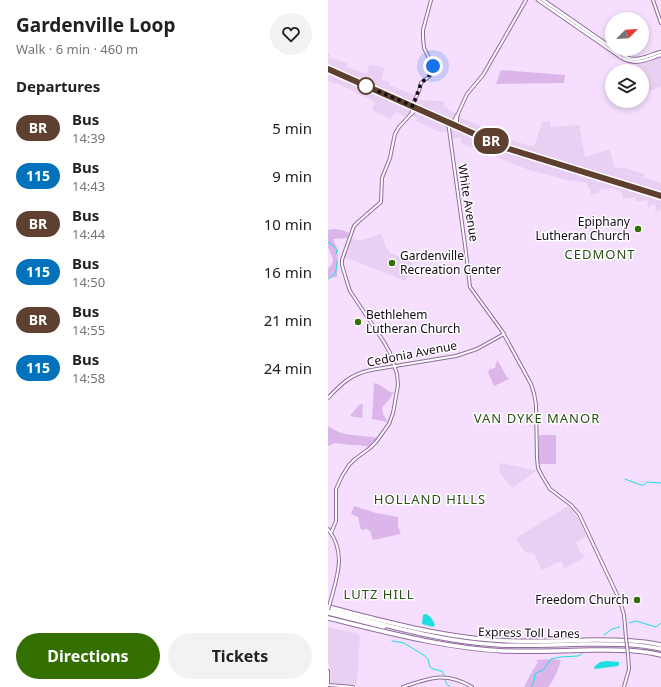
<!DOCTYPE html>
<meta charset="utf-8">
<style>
body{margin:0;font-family:"Noto Sans",sans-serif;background:#f2f2f2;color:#202124;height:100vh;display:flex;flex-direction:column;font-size:15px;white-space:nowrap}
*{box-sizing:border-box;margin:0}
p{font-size:13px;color:#757577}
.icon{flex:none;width:22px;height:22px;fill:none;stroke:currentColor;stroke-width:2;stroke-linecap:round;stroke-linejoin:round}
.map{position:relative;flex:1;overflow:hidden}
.sheet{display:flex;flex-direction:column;background:#fff;width:328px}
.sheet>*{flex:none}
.badge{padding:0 8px;border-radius:13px;font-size:14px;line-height:26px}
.needle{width:26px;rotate:66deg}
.controls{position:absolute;left:277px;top:12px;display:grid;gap:8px}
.controls a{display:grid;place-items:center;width:44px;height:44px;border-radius:50%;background:#fff;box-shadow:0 2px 6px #0003;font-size:20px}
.you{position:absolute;width:20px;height:20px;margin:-10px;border:3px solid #fff;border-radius:50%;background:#1a73e8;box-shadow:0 0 0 6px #1a73e833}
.map>.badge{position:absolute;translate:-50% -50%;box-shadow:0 0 0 2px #fff}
h2{padding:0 16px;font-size:15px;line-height:36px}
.round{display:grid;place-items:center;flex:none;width:42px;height:42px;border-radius:21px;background:#f2f2f2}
.head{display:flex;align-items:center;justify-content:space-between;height:68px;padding:0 16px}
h1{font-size:19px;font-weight:700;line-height:30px}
.action{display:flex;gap:8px;margin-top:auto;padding:8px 16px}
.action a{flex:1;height:46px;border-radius:24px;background:#336f01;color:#fff;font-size:16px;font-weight:700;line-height:46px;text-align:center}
.action a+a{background:#f2f2f2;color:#202124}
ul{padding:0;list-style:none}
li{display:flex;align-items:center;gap:12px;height:48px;padding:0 16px}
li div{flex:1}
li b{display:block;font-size:15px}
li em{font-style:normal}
li .badge{min-width:44px;font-weight:700;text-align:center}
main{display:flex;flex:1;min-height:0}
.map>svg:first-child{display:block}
</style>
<main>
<section class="sheet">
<div class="head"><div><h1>Gardenville Loop</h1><p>Walk · 6 min · 460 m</p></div><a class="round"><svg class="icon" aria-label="heart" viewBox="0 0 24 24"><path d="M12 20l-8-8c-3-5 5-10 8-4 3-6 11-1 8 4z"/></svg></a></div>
<h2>Departures</h2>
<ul>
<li><span class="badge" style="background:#5f4030;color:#fff">BR</span><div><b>Bus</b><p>14:39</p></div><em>5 min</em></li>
<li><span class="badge" style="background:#0072bc;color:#fff">115</span><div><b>Bus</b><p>14:43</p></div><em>9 min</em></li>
<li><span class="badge" style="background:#5f4030;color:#fff">BR</span><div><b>Bus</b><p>14:44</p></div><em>10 min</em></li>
<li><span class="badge" style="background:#0072bc;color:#fff">115</span><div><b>Bus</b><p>14:50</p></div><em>16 min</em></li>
<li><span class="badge" style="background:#5f4030;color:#fff">BR</span><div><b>Bus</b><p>14:55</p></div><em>21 min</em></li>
<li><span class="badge" style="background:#0072bc;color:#fff">115</span><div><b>Bus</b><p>14:58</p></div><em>24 min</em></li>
</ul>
<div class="action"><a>Directions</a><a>Tickets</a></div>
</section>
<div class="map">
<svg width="333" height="687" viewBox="0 0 333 687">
<rect width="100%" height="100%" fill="#f5defe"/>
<g fill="#e9d0f3">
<polygon points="0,54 2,54 1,58 20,63 19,67 36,73 39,73 41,64 56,68 53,80 62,82 61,85 89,96 87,100 117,101 115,106 120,108 119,110 130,114 130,116 183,140 206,147 214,122 222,121 223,127 251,125 257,157 282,149 285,163 288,168 297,168 316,174 315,177 333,183 333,210 327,212 328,205 324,204 323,207 320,208 319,200 308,202 307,197 295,199 294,192 284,188 271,190 271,193 263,195 262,188 260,188 259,183 239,180 201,170 133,143 133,137 121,139 120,131 112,132 88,121 90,119 83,114 80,118 68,112 62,119 44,110 47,102 8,83 7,84 0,81"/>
<polygon points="333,57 333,87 314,93 314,71 304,71 301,63 308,64"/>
<polygon points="53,233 58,247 62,253 84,262 78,281 16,257 23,238 29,240 34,240 48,236"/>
<polygon points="172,463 207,470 208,471 184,488 171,472"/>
<polygon points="240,506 248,515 259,536 248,542 251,550 257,557 236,569 233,561 214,570 206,553 198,552 193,547 188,538"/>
<polygon points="0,627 28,633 32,636 29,685 2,683 3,677 0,661"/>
</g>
<g fill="#dcb6eb">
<polygon points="173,70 237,75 236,83 168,84"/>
<polygon points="5,229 14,230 21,233 20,238 5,239 10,250 9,277 0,278 0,269 4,264 5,259 0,247 0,230"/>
<path d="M169,360C174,366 176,375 181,379L166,386L160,372L162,369L167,368Z"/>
<polygon points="46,383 52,385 62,392 66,392 60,401 56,405 54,408 55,414 60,422 44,419"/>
<polygon points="35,404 34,418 22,416 31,405"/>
<path d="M0,426C17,438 30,434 49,438L46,443L42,447L31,445H22L7,443L0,446Z"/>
<polygon points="211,435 228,435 228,464 211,464 210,454"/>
<polygon points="26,506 48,513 70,517 70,526 73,534 45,540 42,531 39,529 33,530 30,517 23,514"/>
<path d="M225,659L233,660C230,670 227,679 220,687H196L202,675L210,662L208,660Z"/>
</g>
<g fill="#1be0e3">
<path d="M97,614C102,615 105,620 107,625L105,627L94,624L95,615Z"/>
<polygon points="279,661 291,662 291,665 290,666 267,669 266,667 272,662"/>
</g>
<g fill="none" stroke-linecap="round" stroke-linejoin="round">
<g stroke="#1be0e3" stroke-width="1">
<polyline points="0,242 3,244 9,250 8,254"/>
<path d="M0,279C8,276 9,269 9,261"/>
<polyline points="297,479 313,485 316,485 319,482 333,483"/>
<polyline points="301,623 308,621 328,627 333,623"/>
<polyline points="276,635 284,629 292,627"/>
<polyline points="64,641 76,643 97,656 100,659 102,667 105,669 114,671 116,675"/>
<polyline points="117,680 119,684 122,687"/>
<polyline points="203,687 206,681 207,674 208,673 215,670 223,659 232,657 250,656 254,654"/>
</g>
<defs>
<g id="tertiary">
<polyline points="325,0 333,23"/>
<polyline points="120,122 137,245 142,287 174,331 203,384 206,393 208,405 209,458 210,468 214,476 222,489 243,505 251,514 292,601 296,615 298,638"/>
<polyline points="129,125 129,116 139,94 155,75 198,0"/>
<path d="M0,398C13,384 23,374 43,370L128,356L149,349L176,334"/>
<path d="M0,529C19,553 9,577 2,603"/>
<polyline points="3,533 8,521 8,489 14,476 21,465 27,459 42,448 48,442 61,424 65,413 70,385 69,374 62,353 56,342 22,291 19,282 14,265 14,260 16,254 26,226 30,222 53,202 54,178 62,158 65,143 67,134 71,127 84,113 85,104 91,91 93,83 103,75 105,72 105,66 96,48 95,37 95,30 103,0"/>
<polyline points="0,671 0,684"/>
<polyline points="0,685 25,687"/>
<path d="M75,687C101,678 118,671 144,687"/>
<polyline points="296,687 301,669 300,654"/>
</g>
<g id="secondary">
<path d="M210,0L294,58C309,66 319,59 333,55"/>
<polyline points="215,0 284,48"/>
<path d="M286,49C291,52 295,56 300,58C310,62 324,54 333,52"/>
</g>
<g id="primary">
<polyline points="0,69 178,148 333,196"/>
<polyline points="84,113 87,109 89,108"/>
<polyline points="125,124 129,116"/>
</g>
<g id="motorway">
<path d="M0,607C60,622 119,639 182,641C210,642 238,641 267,640C289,640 311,640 333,645"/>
<path d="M0,610C57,625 113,642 172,645C201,646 229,645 257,644C283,644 308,643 333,649"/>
<polyline points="0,613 56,627"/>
<path d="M0,618C58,632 116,648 176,651C205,652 234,651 264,650C287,650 310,649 333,655"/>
</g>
</defs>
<use href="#tertiary" stroke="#8f6d9c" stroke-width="4"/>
<use href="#secondary" stroke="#8f6d9c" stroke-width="4.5"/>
<use href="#primary" stroke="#8f6d9c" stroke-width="5"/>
<use href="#motorway" stroke="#8f6d9c" stroke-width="5.5"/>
<use href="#tertiary" stroke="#fff" stroke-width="2"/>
<use href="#secondary" stroke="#fff" stroke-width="2.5"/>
<use href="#primary" stroke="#fff" stroke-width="3"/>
<use href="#motorway" stroke="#fff" stroke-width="3.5"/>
<defs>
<g id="tertiary-bridge">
<polyline points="0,610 2,603"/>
<polyline points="298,638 300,654"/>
</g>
</defs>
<use href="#tertiary-bridge" stroke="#8f6d9c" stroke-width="4" stroke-linecap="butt"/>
<use href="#tertiary-bridge" stroke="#fff" stroke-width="2"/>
</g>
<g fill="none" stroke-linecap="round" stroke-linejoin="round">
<defs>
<polyline id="line" points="0,69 178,148 333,196"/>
</defs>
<use href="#line" stroke="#fff" stroke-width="9"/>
<use href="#line" stroke="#5f4030" stroke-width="6"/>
<polyline stroke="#140819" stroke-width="4" stroke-dasharray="0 7.2" points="38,86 85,106 93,83 104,73 105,66"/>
</g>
<circle fill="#fff" stroke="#5f4030" stroke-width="2" cx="38" cy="86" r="8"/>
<g fill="#336f01" stroke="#fff" stroke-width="1.5">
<circle cx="310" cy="229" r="4"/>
<circle cx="64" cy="263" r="4"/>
<circle cx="30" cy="322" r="4"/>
<circle cx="309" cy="600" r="4"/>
</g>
<g text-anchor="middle" stroke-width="3" stroke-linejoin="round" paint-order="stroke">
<g font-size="12" fill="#140819" stroke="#fff">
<text transform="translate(140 203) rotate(81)" y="4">White Avenue</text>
<text transform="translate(84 354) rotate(-11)" y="4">Cedonia Avenue</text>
<text transform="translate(201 633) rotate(1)" y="4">Express Toll Lanes</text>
</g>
<g font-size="12" fill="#140819" stroke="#fff" text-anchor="end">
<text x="302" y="226">Epiphany<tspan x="302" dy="14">Lutheran Church</tspan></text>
<text x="72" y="260" text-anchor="start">Gardenville<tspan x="72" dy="14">Recreation Center</tspan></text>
<text x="38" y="319" text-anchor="start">Bethlehem<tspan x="38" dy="14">Lutheran Church</tspan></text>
<text x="301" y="604">Freedom Church</text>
</g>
<g font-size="13" letter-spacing="1" fill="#2a5114" stroke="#fff">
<text x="272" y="259">CEDMONT</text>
<text x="209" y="423">VAN DYKE MANOR</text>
<text x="102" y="504">HOLLAND HILLS</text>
<text x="51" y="599">LUTZ HILL</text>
</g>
</g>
</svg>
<div class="controls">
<a><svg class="needle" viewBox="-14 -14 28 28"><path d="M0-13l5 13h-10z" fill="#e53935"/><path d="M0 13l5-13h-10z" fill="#757577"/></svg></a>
<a><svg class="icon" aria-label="layers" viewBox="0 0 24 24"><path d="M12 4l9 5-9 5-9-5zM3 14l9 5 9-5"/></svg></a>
</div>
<div class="you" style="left:105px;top:66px"></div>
<b class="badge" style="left:163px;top:141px;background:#5f4030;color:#fff">BR</b>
</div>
</main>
